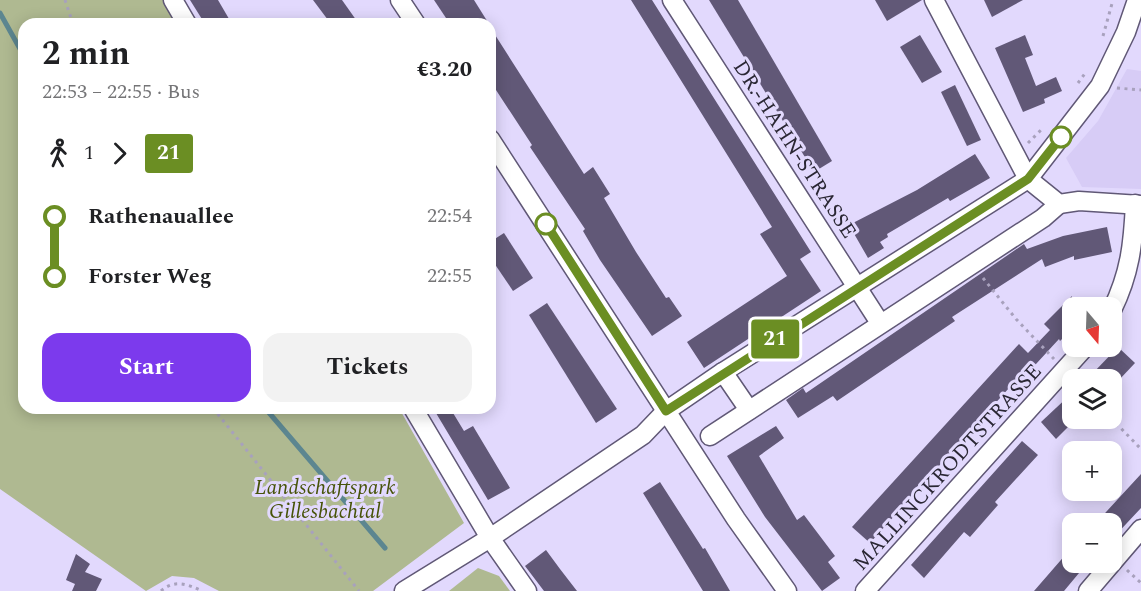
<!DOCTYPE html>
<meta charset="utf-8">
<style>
body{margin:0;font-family:Spectral,serif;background:#f2f2f2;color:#202124;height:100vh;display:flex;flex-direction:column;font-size:22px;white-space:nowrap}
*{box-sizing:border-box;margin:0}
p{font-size:20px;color:#757577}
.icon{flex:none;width:33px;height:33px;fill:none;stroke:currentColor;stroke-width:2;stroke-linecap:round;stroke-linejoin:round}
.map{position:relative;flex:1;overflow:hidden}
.sheet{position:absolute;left:18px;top:18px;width:478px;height:396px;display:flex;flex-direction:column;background:#fff;border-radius:18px;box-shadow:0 3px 15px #0003}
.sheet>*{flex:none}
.badge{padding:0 12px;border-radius:4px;font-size:21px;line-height:39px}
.needle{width:39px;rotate:161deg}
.controls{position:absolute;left:1062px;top:297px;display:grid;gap:12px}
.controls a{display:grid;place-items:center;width:60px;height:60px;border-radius:12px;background:#fff;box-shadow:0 3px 15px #0003;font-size:30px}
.map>.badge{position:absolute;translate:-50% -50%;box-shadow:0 0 0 3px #fff}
.legs{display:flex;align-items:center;gap:9px;height:66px;padding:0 24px;font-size:20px}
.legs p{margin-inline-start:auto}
.overview{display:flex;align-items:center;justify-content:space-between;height:102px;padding:0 24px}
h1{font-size:33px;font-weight:700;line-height:45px}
.primary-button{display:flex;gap:12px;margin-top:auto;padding:12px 24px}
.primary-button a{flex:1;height:69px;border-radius:18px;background:#7c3aed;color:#fff;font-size:24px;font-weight:700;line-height:69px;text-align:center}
.primary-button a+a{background:#f2f2f2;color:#202124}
ul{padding:0 24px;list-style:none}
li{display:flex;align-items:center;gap:21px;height:60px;font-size:22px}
li i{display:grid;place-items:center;width:9px;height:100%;margin:0 8px;background:currentColor}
li i::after{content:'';width:15px;height:15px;margin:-8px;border:4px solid;border-radius:50%;background:#fff}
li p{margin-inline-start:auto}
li:first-child i{background:linear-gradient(#0000 50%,currentColor 0)}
li:last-child i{background:linear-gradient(currentColor 50%,#0000 0)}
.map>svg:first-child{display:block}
</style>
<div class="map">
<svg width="1141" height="591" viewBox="0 0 1141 591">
<rect width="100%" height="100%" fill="#e2d9fd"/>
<polygon fill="#d7ccf6" points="1127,69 1141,71 1141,189 1082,187 1066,158 1098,121"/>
<g fill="#afb991">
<polygon points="0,0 165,0 179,24 24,24 24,408 399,408 464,523 373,591 219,591 194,578 172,576 146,591 0,489"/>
<polygon points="478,568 499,576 510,591 449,591"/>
</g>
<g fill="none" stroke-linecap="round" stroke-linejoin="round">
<g stroke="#5c8690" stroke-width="5">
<polyline points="0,13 24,56"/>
<polyline points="265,408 385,548"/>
</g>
</g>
<g fill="#615877">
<polygon points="190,0 218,0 232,24 205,24"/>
<polygon points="313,0 342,0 359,24 331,24"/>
<polygon points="434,0 474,0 489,24 450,24"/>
<polygon points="631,0 652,0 811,252 800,259 821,291 704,368 687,342 787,276 760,234 772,227"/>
<polygon points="709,0 738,0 832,161 814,172"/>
<polygon points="875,0 922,0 887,21"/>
<polygon points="984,0 1023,0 992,17"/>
<polygon points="490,27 584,174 593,167 610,194 604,198 636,252 666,298 669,297 682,316 652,336 600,260 583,231 585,229 530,147 532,145 496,90 490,93"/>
<polygon points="920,35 942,72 922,83 900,47"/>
<polygon points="1025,35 1033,55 1025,58 1036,86 1056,77 1062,91 1044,99 1045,103 1023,112 995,48"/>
<polygon points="955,85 981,140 967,146 941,92"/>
<polygon points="975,154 990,178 950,201 948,198 887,234 888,237 880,242 884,248 868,258 849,225 917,190"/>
<polygon points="1107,227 1112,252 1074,260 1074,256 1045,267 1042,259 952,317 955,321 837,401 833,396 798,418 786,400 803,388 806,393 1024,244 1027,249 1063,236"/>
<polygon points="504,233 533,278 513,291 490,257 490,242"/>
<polygon points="1072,296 1072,329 1060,341 1059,339 1012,390 1009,388 870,543 852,527 1019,344 1028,353 1050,330 1044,324"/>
<polygon points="547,303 617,409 596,423 529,315"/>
<polygon points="1118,347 1135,363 1119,380 1100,380 1093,373"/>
<polygon points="1072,393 1072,423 1056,439 1041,422"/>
<polygon points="433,408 450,408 464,431 473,426 510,488 488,500"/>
<polygon points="776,426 784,438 759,456 797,520 804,515 835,556 828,562 840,578 822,591 765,517 727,456"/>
<polygon points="1022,441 1038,455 995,502 998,505 970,537 964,532 924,578 911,565"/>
<polygon points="1141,474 1141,508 1112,539 1112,524 1095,524"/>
<polygon points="660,482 703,549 705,548 730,591 703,591 643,493"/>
<polygon points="546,550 560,569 577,591 544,591 525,566"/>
<polygon points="1067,553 1072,558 1072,562 1078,562 1084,567 1064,591 1034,591"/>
<polygon points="76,554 90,564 85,572 102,579 96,591 72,591 75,584 66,580"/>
</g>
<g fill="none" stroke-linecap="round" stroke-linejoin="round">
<defs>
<g id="minor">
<polyline points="173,0 187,24"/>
<polyline points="400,0 416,24"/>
<polyline points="672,0 880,323"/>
<polyline points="934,0 1028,179 1059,204 1079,201 1141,205"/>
<polyline points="490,139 736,519 787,591"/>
<path d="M1112,310C1130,273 1133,245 1135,204"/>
<polyline points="723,372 749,410"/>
<polyline points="413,408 490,538 527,591"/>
<polyline points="710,436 1043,218 1059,204"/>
<polyline points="404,591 490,538 643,435 666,411 723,372 1028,179 1100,86 1126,32 1137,0"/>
<polyline points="865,591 1086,346"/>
<polyline points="1088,591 1141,529"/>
</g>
</defs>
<use href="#minor" stroke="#605876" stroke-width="21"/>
<g stroke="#a8a1bd" stroke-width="3" stroke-dasharray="3 4.5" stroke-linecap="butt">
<polyline points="65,0 73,24"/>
<polyline points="1103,36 1113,0"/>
<polyline points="1078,83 1086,72"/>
<polyline points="1117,88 1141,90"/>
<polyline points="1028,143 1042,129"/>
<polyline points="983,278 1016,319 1054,359"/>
<polyline points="213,408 359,591"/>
<polyline points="1111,418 1141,449"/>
<polyline points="1127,570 1141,583"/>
<path d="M161,591C175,579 187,584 202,591"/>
</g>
<use href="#minor" stroke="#fff" stroke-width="18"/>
</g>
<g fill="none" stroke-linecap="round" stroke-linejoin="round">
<defs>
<polyline id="line-1" points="546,224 666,411 1028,179 1061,137"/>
</defs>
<use href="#line-1" stroke="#fff" stroke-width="14"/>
<use href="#line-1" stroke="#6b8e23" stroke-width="9"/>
</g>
<g fill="#fff" stroke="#6b8e23" stroke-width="3">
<circle cx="1061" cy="137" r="10"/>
<circle cx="546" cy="224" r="10"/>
</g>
<g text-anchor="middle" stroke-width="6" stroke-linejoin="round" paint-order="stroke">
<g font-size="21" fill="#2a2734" stroke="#e2d9fd">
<text transform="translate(795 149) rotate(57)" y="7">DR.-HAHN-STRASSE</text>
<text transform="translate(947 467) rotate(-48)" y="7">MALLINCKRODTSTRASSE</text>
</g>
<g font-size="21" font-style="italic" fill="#475309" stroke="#e2d9fd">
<text x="325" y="494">Landschaftspark<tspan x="325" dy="24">Gillesbachtal</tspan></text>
</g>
</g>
</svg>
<div class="controls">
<a><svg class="needle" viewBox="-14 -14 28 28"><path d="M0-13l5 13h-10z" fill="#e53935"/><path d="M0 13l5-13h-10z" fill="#757577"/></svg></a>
<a><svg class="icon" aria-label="layers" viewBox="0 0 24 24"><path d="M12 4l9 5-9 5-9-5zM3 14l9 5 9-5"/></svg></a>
<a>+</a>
<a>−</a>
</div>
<b class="badge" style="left:775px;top:339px;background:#6b8e23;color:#fff">21</b>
<section class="sheet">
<div class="overview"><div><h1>2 min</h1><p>22:53 – 22:55 · Bus</p></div><b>€3.20</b></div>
<div class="legs"><svg class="icon" aria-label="walk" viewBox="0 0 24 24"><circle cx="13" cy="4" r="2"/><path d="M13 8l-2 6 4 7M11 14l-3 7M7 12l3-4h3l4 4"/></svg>1<svg class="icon" aria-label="forward" viewBox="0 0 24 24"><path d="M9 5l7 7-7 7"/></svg><b class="badge" style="background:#6b8e23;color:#fff">21</b></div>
<ul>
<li><i style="color:#6b8e23"></i><b>Rathenauallee</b><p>22:54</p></li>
<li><i style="color:#6b8e23"></i><b>Forster Weg</b><p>22:55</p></li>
</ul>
<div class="primary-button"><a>Start</a><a>Tickets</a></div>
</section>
</div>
